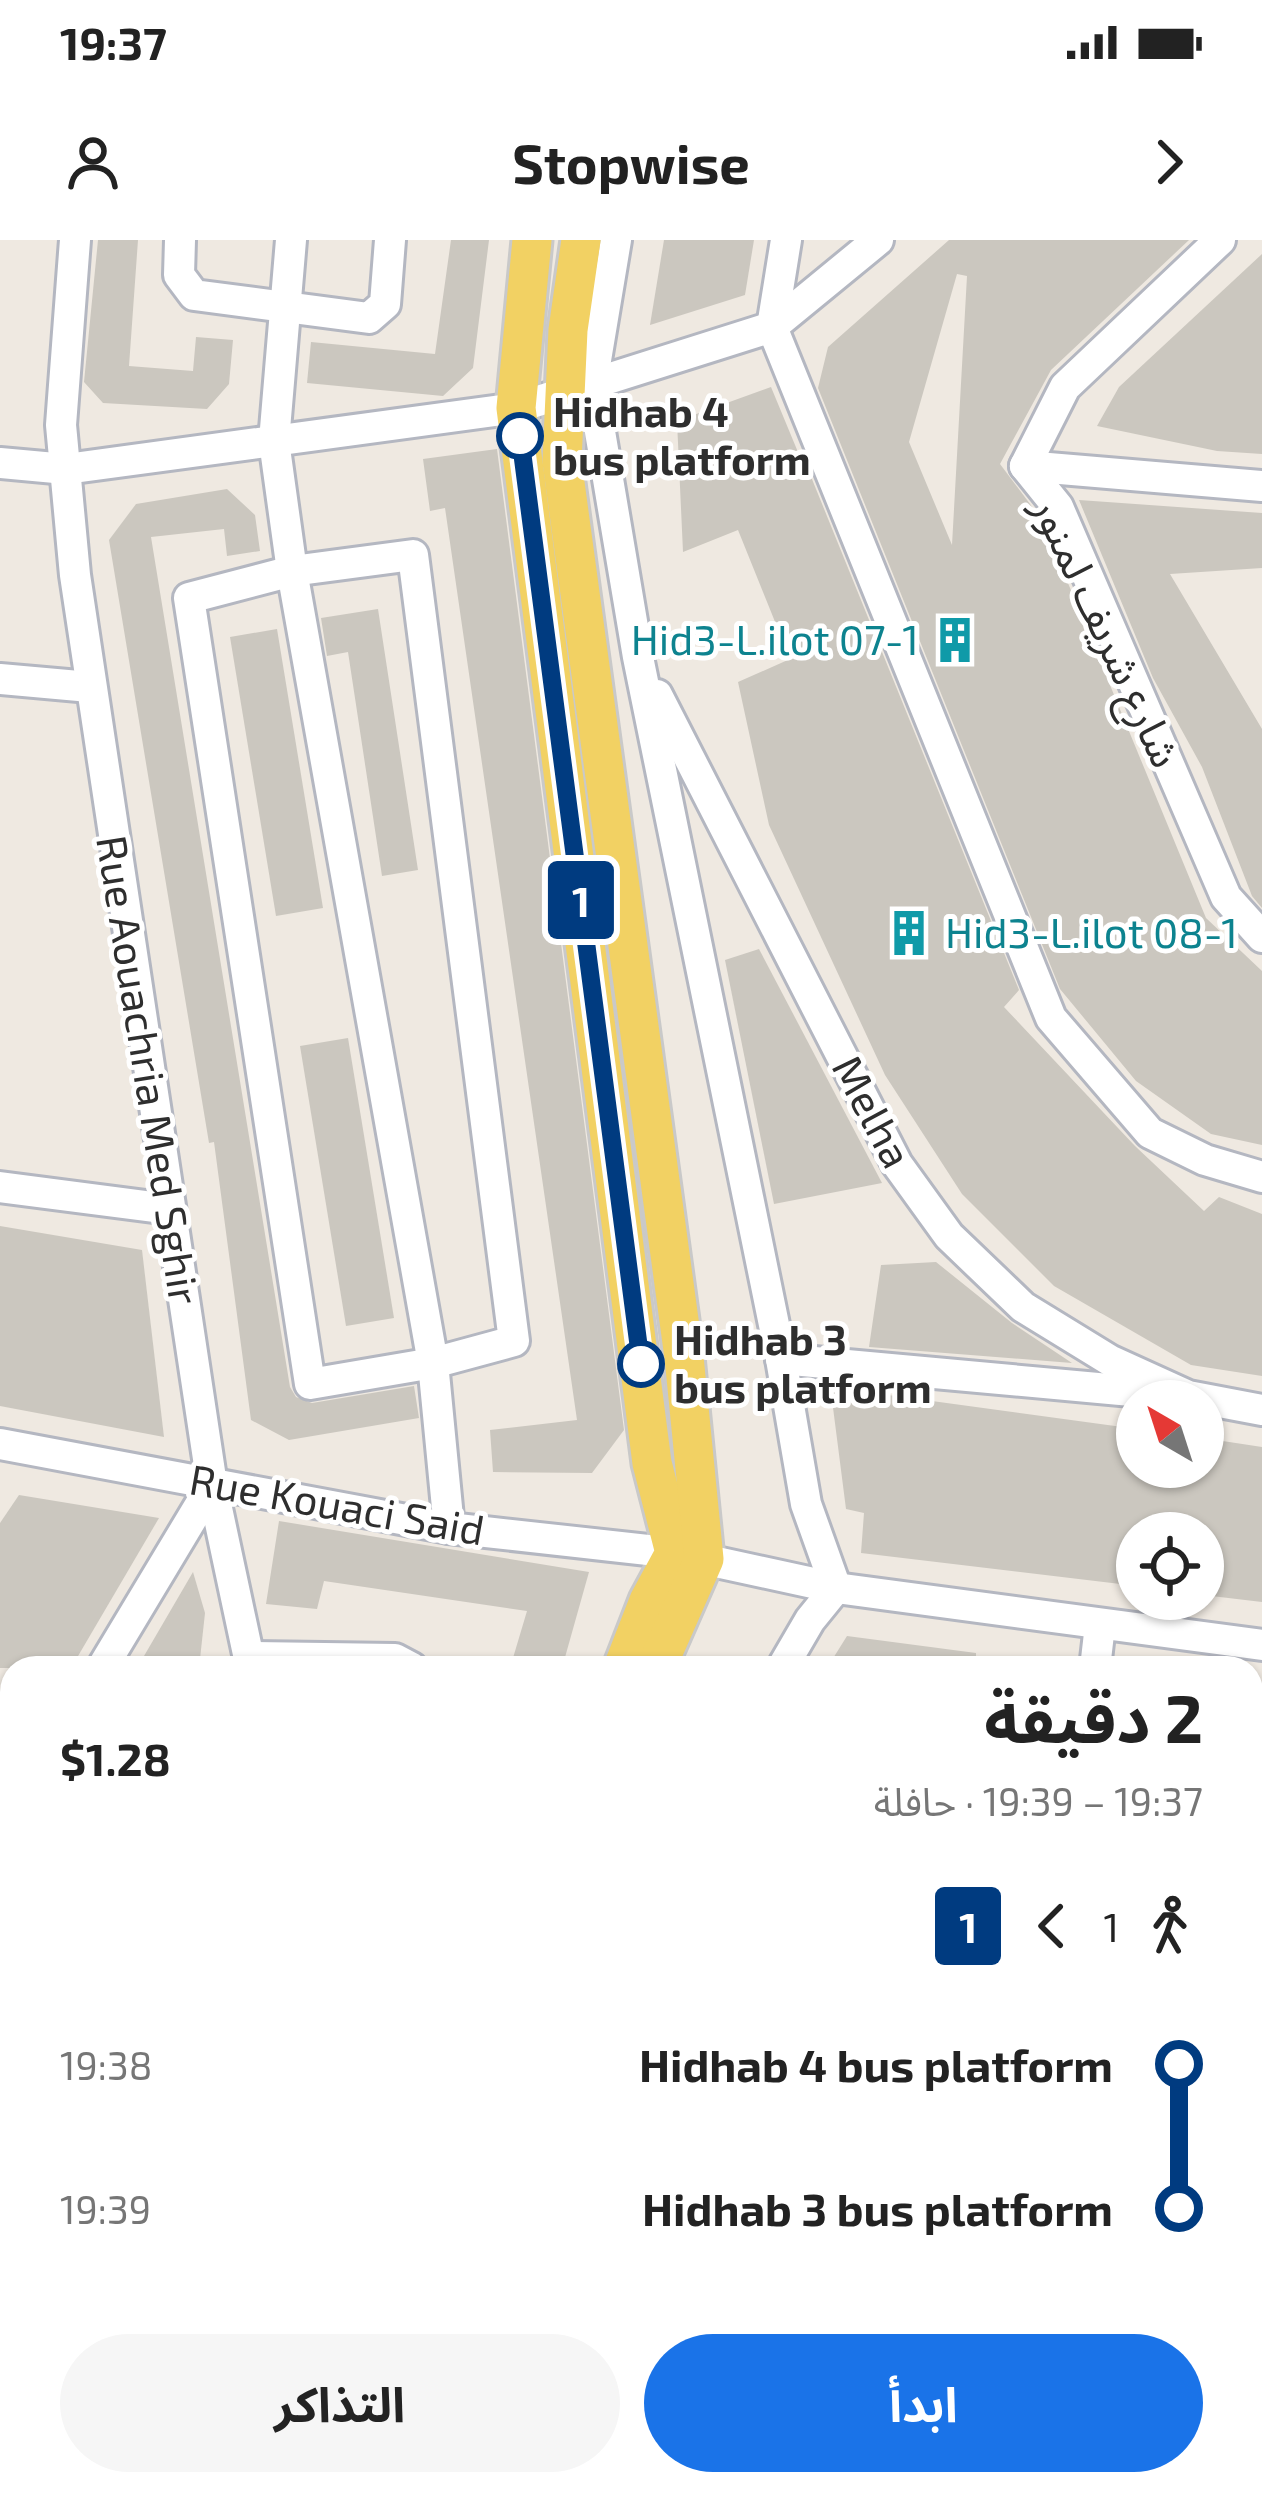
<!DOCTYPE html>
<html lang="ar">
<meta charset="utf-8">
<style>
body{margin:0;font-family:"Exo 2","Noto Sans Arabic",sans-serif;background:#f6f6f6;color:#222;direction:rtl;height:100vh;display:flex;flex-direction:column;font-size:45px;white-space:nowrap}
*{box-sizing:border-box;margin:0}
p{font-size:39px;color:#767676}
.icon{flex:none;width:66px;height:66px;fill:none;stroke:currentColor;stroke-width:2;stroke-linecap:round;stroke-linejoin:round}
.map{position:relative;flex:1;overflow:hidden;direction:ltr}
.panel{position:absolute;left:0px;top:1416px;width:1263px;height:840px;display:flex;flex-direction:column;background:#fff;border-radius:36px 36px 0 0;box-shadow:0 3px 9px #0004;direction:rtl}
.panel>*{flex:none}
.badge{padding:0 24px;border-radius:9px;font-size:42px;line-height:78px}
.needle{width:78px;rotate:321deg}
.fabs{position:absolute;left:1116px;top:1140px;display:grid;gap:24px}
.fabs a{display:grid;place-items:center;width:108px;height:108px;border-radius:50%;background:#fff;box-shadow:0 3px 9px #0004;font-size:60px}
.map>.badge{position:absolute;translate:-50% -50%;box-shadow:0 0 0 6px #fff}
.legs{display:flex;align-items:center;gap:18px;height:132px;padding:0 60px;font-size:39px}
.legs p{margin-inline-start:auto}
.overview{display:flex;align-items:center;justify-content:space-between;height:204px;padding:0 60px}
h1{font-size:66px;font-weight:700;line-height:90px}
.primary-button{display:flex;gap:24px;margin-top:auto;padding:24px 60px}
.primary-button a{flex:1;height:138px;border-radius:72px;background:#1a73e8;color:#fff;font-size:48px;font-weight:700;line-height:138px;text-align:center}
.primary-button a+a{background:#f6f6f6;color:#222}
ul{padding:0 60px;list-style:none}
li{display:flex;align-items:center;gap:42px;height:144px;font-size:45px}
li i{display:grid;place-items:center;width:18px;height:100%;margin:0 15px;background:currentColor}
li i::after{content:'';width:30px;height:30px;margin:-15px;border:9px solid;border-radius:50%;background:#fff}
li p{margin-inline-start:auto}
li:first-child i{background:linear-gradient(#0000 50%,currentColor 0)}
li:last-child i{background:linear-gradient(currentColor 50%,#0000 0)}
.status{display:flex;justify-content:space-between;align-items:center;height:84px;padding:0 60px;background:#fff;direction:ltr}
.status svg{height:33px;fill:currentColor}
header{display:flex;justify-content:space-between;align-items:center;height:156px;padding:0 60px;background:#fff;font-size:54px;font-weight:700}
.map>svg:first-child{display:block}
</style>
<div class="status"><b>19:37</b><svg viewBox="0 0 49 12"><path d="M0 12V9h3v3zM5 12V6h3v6zM10 12V3h3v9zM15 12V0h3v12zM26 1h20v11H26zM47 4h2v5h-2z"/></svg></div>
<header><svg class="icon" aria-label="forward" viewBox="0 0 24 24"><path d="M9 5l7 7-7 7"/></svg>Stopwise<svg class="icon" aria-label="person" viewBox="0 0 24 24"><circle cx="12" cy="8" r="4"/><path d="M4 21q1-7 8-7t8 7"/></svg></header>
<div class="map">
<svg width="1262" height="2256" viewBox="0 0 1262 2256">
<rect width="100%" height="100%" fill="#efe9e1"/>
<g fill="#cbc7bf" fill-rule="evenodd">
<polygon points="98,0 138,0 129,126 193,131 196,97 233,100 229,144 207,169 103,163 84,142"/>
<polygon points="451,0 489,0 473,128 443,156 307,143 311,102 435,114"/>
<polygon points="664,0 754,0 745,55 650,85"/>
<path d="M949,0H1189L1051,130L1000,224L1042,280L1206,678L1262,731V905L1211,894L1136,841L1060,749L818,148L828,107ZM957,34L967,36L952,305L909,202Z"/>
<polygon points="1262,14 1262,214 1217,211 1097,186 1119,147"/>
<polygon points="771,147 800,217 801,212 1019,750 1004,767 1135,906 1204,971 1219,957 1262,974 1262,1136 1191,1125 1054,1046 962,954 885,835 769,585 738,442 790,419 738,290 683,312 677,181"/>
<polygon points="497,209 624,1190 592,1233 493,1232 490,1190 577,1180 445,268 430,271 423,219"/>
<polygon points="227,249 255,275 260,311 227,316 224,289 151,297 290,1147 296,1157 312,1163 414,1146 419,1178 289,1200 251,1180 214,902 209,903 109,300 136,264"/>
<polygon points="1079,260 1262,273 1262,328 1170,334 1262,489 1262,668 1252,656 1202,527 1153,438"/>
<polygon points="378,369 418,630 382,636 348,412 327,416 321,378"/>
<polygon points="277,389 323,668 276,676 230,397"/>
<polygon points="759,709 882,943 774,964 725,720"/>
<polygon points="348,798 394,1078 346,1086 300,806"/>
<polygon points="0,986 142,1010 164,1197 0,1166"/>
<polygon points="936,1022 1012,1083 1072,1123 869,1107 881,1025"/>
<polygon points="831,1152 866,1156 866,1152 1137,1189 1137,1227 1203,1227 1203,1198 1262,1207 1262,1362 1203,1355 1203,1293 1137,1285 1137,1346 861,1313 864,1273 846,1269"/>
<polygon points="19,1255 159,1278 71,1428 0,1428 0,1283"/>
<polygon points="279,1281 589,1332 562,1428 510,1428 527,1371 324,1341 317,1369 266,1364"/>
<polygon points="193,1332 205,1373 199,1428 137,1428"/>
<polygon points="847,1396 976,1413 976,1428 827,1428"/>
</g>
<g fill="none" stroke-linecap="round" stroke-linejoin="round">
<defs>
<g id="minor">
<polyline points="75,0 61,185 75,335 212,1245 251,1428"/>
<polyline points="180,0 179,35 194,55 369,78 385,64 390,0"/>
<polyline points="291,0 274,201 292,331 433,1123 449,1288"/>
<polyline points="616,0 592,144 638,417 781,1119 806,1264 836,1348 810,1380 782,1428"/>
<polyline points="786,0 772,87 1051,778 1150,893 1205,920 1262,937"/>
<polyline points="1220,0 1065,147 1025,226 1058,267 1226,657 1262,697"/>
<polyline points="0,223 66,229 516,168 772,87 878,0"/>
<polyline points="1025,226 1262,246"/>
<polygon points="413,315 514,1101 433,1123 310,1144 189,358 292,331"/>
<polyline points="0,439 90,447"/>
<polyline points="657,455 897,924 949,996 1023,1067 1111,1121 1188,1156 1262,1170"/>
<polyline points="0,947 169,969"/>
<polyline points="781,1119 1164,1154"/>
<polyline points="0,1204 449,1288 675,1313 836,1348 1262,1405"/>
<polyline points="249,1417 395,1419 412,1428"/>
<polyline points="102,1428 212,1245"/>
<polyline points="1095,1428 1100,1385"/>
<polyline points="0,1598 12,1578"/>
<polyline points="0,1662 12,1669"/>
<polyline points="1251,1679 1262,1681"/>
<polyline points="1251,1800 1262,1801"/>
<polyline points="1251,1959 1262,1946"/>
<polyline points="0,2077 12,2057"/>
<polyline points="1251,2151 1262,2162"/>
<polyline points="0,2208 9,2214 0,2225"/>
<polyline points="277,2244 296,2256"/>
<polyline points="457,2256 464,2244"/>
<polyline points="713,2256 720,2244"/>
<polyline points="1018,2256 1027,2244"/>
</g>
<g id="major">
<polyline points="532,0 516,168 652,1223 675,1313 649,1361 623,1428"/>
<polyline points="581,0 568,90 562,221 684,1117 704,1319 656,1428"/>
<polyline points="130,2256 139,2244"/>
<polyline points="164,2256 172,2244"/>
</g>
</defs>
<use href="#minor" stroke="#b4b7c1" stroke-width="36"/>
<use href="#major" stroke="#c9c9c9" stroke-width="45"/>
<use href="#minor" stroke="#fff" stroke-width="30"/>
<use href="#major" stroke="#f2d163" stroke-width="39"/>
</g>
<g fill="none" stroke-linecap="round" stroke-linejoin="round">
<defs>
<polyline id="line-1" points="520,196 641,1124"/>
</defs>
<use href="#line-1" stroke="#fff" stroke-width="27"/>
<use href="#line-1" stroke="#003b80" stroke-width="18"/>
</g>
<defs>
<symbol id="building-bare" viewBox="-9 -9 18 18"><path d="M-4-6H4V6H1V3H-1V6H-4ZM-2.5-4.3h1.7v1.8h-1.7ZM.8-4.3h1.7v1.8H.8ZM-2.5-1h1.7V.8h-1.7ZM.8-1h1.7V.8H.8Z" fill="#0f9aa8" stroke="#fff" stroke-width="2.5" paint-order="stroke"/></symbol>
</defs>
<g fill-rule="evenodd">
<use href="#building-bare" x="922" y="367" width="66" height="66"/>
<use href="#building-bare" x="876" y="660" width="66" height="66"/>
</g>
<g fill="#fff" stroke="#003b80" stroke-width="6">
<circle cx="520" cy="196" r="21"/>
<circle cx="641" cy="1124" r="21"/>
</g>
<g text-anchor="middle" stroke-width="10" stroke-linejoin="round" paint-order="stroke">
<g font-size="42" font-weight="bold" fill="#2e2e2e" stroke="#fff" text-anchor="start">
<text x="553" y="187">Hidhab 4<tspan x="553" dy="48">bus platform</tspan></text>
<text x="674" y="1115">Hidhab 3<tspan x="674" dy="48">bus platform</tspan></text>
</g>
<g font-size="42" fill="#2e2e2e" stroke="#fff">
<text transform="translate(1107 392) rotate(65)" y="15">شارع شريف لمنور</text>
<text transform="translate(148 830) rotate(81)" y="15">Rue Aouachria Med Sghir</text>
<text transform="translate(872 872) rotate(62)" y="15">Melha</text>
<text transform="translate(337 1265) rotate(10)" y="15">Rue Kouaci Said</text>
</g>
<g font-size="42" fill="#0d838f" stroke="#fff" text-anchor="end">
<text x="919" y="415">Hid3-L.ilot 07-1</text>
<text x="945" y="708" text-anchor="start">Hid3-L.ilot 08-1</text>
</g>
</g>
</svg>
<div class="fabs">
<a><svg class="needle" viewBox="-14 -14 28 28"><path d="M0-13l5 13h-10z" fill="#e53935"/><path d="M0 13l5-13h-10z" fill="#767676"/></svg></a>
<a><svg class="icon" aria-label="locate" viewBox="0 0 24 24"><circle cx="12" cy="12" r="6"/><path d="M12 2v4M12 18v4M2 12h4M18 12h4"/></svg></a>
</div>
<b class="badge" style="left:581px;top:660px;background:#003b80;color:#fff">1</b>
<section class="panel">
<div class="overview"><div><h1>2 دقيقة</h1><p>19:37 – 19:39 · حافلة</p></div><b>$1.28</b></div>
<div class="legs"><svg class="icon" aria-label="walk" viewBox="0 0 24 24"><circle cx="13" cy="4" r="2"/><path d="M13 8l-2 6 4 7M11 14l-3 7M7 12l3-4h3l4 4"/></svg>1<svg class="icon" aria-label="back" viewBox="0 0 24 24"><path d="M15 5l-7 7 7 7"/></svg><b class="badge" style="background:#003b80;color:#fff">1</b></div>
<ul>
<li><i style="color:#003b80"></i><b>Hidhab 4 bus platform</b><p>19:38</p></li>
<li><i style="color:#003b80"></i><b>Hidhab 3 bus platform</b><p>19:39</p></li>
</ul>
<div class="primary-button"><a>ابدأ</a><a>التذاكر</a></div>
</section>
</div>
